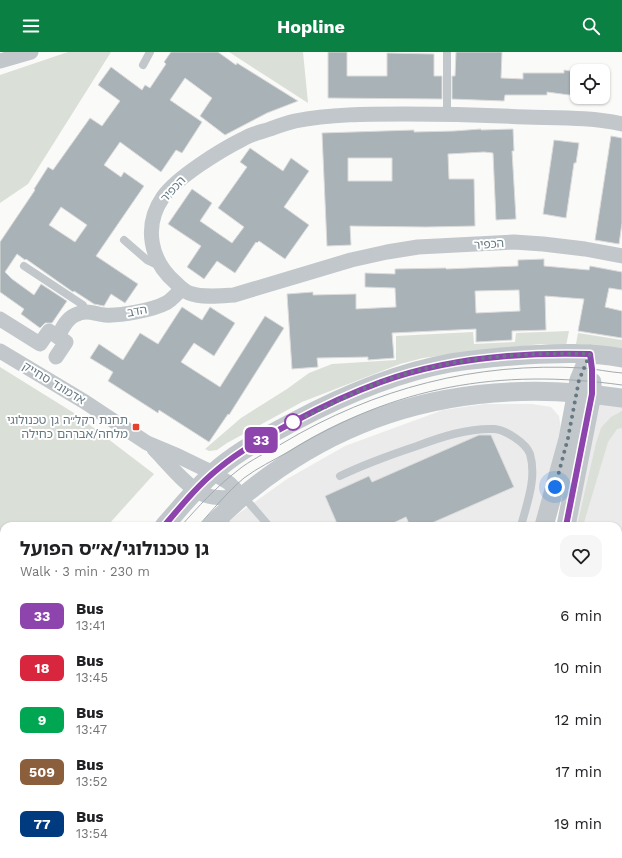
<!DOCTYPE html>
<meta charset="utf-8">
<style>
body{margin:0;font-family:"Work Sans","Noto Sans Hebrew",sans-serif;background:#f6f6f6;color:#202124;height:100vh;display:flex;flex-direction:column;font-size:15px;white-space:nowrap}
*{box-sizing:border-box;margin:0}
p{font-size:13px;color:#757577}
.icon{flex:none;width:22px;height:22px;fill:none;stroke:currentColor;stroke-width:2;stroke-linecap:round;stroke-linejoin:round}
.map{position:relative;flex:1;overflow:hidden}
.drawer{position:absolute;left:0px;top:470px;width:622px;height:336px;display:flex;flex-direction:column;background:#fff;border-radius:12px 12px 0 0;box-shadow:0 1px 3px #0004}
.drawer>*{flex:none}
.badge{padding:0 8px;border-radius:6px;font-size:14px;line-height:26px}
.tools{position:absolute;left:570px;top:12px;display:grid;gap:8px}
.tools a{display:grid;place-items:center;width:40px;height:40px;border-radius:8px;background:#fff;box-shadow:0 1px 3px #0004;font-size:20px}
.you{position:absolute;width:20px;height:20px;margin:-10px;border:3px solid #fff;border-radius:50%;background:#1a73e8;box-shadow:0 0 0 6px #1a73e833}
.map>.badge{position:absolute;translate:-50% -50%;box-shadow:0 0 0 2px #fff}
.round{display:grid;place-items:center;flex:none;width:42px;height:42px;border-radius:12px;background:#f6f6f6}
.head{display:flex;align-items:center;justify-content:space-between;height:68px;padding:0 20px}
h1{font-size:19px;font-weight:700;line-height:30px}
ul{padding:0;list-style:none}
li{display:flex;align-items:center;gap:12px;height:52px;padding:0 20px}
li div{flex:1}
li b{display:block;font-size:15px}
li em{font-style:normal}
li .badge{min-width:44px;font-weight:700;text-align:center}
header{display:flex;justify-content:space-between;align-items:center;height:52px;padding:0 20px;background:#0b8043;color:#fff;font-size:18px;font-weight:700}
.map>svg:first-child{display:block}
</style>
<header><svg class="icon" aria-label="menu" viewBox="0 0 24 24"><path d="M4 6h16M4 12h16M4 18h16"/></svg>Hopline<svg class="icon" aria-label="search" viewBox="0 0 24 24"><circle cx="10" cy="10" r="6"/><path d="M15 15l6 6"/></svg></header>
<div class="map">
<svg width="622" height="806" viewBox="0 0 622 806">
<rect width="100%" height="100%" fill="#fafaf8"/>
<g fill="#ebebeb">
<polygon points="592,342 622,346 622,806 545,806 544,802 618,802 618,474 566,474"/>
<polygon points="485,352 532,352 551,355 559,364 561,377 536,474 221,474 287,427 345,394 443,358"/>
<polygon points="165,802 517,802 517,806 167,806"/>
</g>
<g fill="#dadfd7">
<polygon points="68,0 111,0 28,132 0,151 0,23"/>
<polygon points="229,0 303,0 308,51"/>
<polygon points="569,279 566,294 541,292 474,299 423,306 400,312 302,350 227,391 217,398 209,399 205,397 241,366 287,337 309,321 332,312 396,308 396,284 473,280 474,292 515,290 516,281"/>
<polygon points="578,281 622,288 622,297 576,292"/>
<polygon points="0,315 74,361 154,422 109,472 111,474 4,474 4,500 0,493"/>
<polygon points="622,359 622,376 617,377 608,390 583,474 577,474 596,391 601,376 611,365"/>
<polygon points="290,802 376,802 378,806 292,806"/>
</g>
<g fill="#a8b2b7" stroke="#dcdbda" fill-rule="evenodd">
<path d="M171,0H218L236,13L237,11L298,49L267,61L225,83L200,64L212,46L185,26L170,48L202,70L182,101L176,98L161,120L120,90L104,113L121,125L124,120L144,134L96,204L138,232L125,251L111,242L104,254L94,252L74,239L73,240L26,207L25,208L17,202L5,220L12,227L34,243L41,232L67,249L52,271H45L40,276L21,262L24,257L0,240V190L35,138L34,137L48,115L53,118L90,66L102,74L120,49L98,33L111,15L142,38L145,33L150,36L166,12L164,10ZM61,155L87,173L75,190L49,173Z"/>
<polygon points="328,0 347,0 347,24 387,24 387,1 434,2 434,24 442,24 442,47 328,46"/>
<polygon points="456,0 502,0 501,26 523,27 523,21 564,21 564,18 577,20 577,44 547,40 547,43 505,43 504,49 452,47 452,24 455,24"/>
<path d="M481,77V78L513,77L514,99H512L516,167L496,168L493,101L484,100L448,102L449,127H474L475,174L426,175L350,174L351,193L327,194L322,81L414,78V80L454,79ZM348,106H392V129H348Z"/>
<polygon points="611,84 622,86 622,171 619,192 595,188"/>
<polygon points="554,88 579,91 576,111 574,111 566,166 543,162"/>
<polygon points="250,96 283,119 291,106 309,119 284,155 309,173 285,207 259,189 257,191 256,190 235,221 217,209 204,227 187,215 201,194 168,172 192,137 212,151 200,169 232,191 244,175 218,156 247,115 240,110"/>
<path d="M544,207V214L589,218L590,214L622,220V238L609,236L605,255L622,259V286L578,279L584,247L545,244L546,278L512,279V288L476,290V277L392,281L394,306L368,308V305L317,306L318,315L292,317L287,242L313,240V243L356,242V257L396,255L395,236L365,235V221L395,222V217L446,216V217L518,214V208ZM519,238L520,259L476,261L475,239Z"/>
<polygon points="182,255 202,268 210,255 235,271 214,304 194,291 181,310 220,335 265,264 284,276 229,363 228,362 209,390 159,358 158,361 108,329 113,320 90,306 99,292 123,308 140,281 158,292"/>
<polygon points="479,383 491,383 514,435 425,474 410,474 406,465 387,474 338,474 325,444 369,424 372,430"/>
</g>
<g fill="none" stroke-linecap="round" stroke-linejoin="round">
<defs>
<g id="secondary">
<polyline points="98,802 100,806"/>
<polyline points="147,802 149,806"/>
</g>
<g id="primary">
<polyline points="0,644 4,642"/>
<polyline points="0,666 4,666"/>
</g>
</defs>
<use href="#secondary" stroke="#b3bbbf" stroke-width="24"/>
<use href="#primary" stroke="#b5bbbe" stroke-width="24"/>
<g stroke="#c1c7ca" stroke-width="8">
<polyline points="143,13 150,0"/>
<polyline points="447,62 447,0"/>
<polyline points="124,188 147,208 160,214"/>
<polyline points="24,214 83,253 85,260"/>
<path d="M340,424C365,412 390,403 417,394C441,385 468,376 494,377C506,378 526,391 530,402C537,426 527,451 521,474"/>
<polyline points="243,444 269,474"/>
<polyline points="220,464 228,474"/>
<polyline points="184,802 186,806"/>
<polyline points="485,802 486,806"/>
<polyline points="456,803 459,802"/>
<polyline points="85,806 86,802"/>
</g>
<g stroke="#c1c7ca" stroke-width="15">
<polyline points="0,9 31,0"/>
<path d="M622,72C591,65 558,66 526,65C485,63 444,62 404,62C368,62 330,62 295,69C287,71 278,74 270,77C261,80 251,82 243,87C221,98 177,125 163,145C143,174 150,209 176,231C180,235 184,239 189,241C202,246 220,244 234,243L351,208L387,200L418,195L514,190L543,192L585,197L622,204"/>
<polyline points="0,267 40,292 49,279 66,290 56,305"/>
<path d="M58,285C62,277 66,267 75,263C87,257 94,262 105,263C120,264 153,258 166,251C172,248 177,241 182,237"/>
<polyline points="0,299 85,350 147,391 178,404 213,421 229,431 242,444"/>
<path d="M154,397C166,409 189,438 205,443C216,447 231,446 242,444"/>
</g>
<g stroke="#c1c7ca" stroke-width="19">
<path d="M164,474C182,454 199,432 220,415C243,396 269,383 295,369C344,343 395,321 450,311C475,307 500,305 526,303C558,301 590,300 622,306"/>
<path d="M211,474C232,452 255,433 280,416C383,345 500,328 622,346"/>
<polyline points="544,474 568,387 579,328 590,302"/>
<polyline points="566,474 592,342 592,330"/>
<polyline points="0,532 4,541"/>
<polyline points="0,601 4,610"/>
<polyline points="523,802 523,806"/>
<polyline points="541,802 542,806"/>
</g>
<use href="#secondary" stroke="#fff" stroke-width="22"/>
<use href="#primary" stroke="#fff" stroke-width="22"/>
<g stroke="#a2abb0" stroke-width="1">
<path d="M181,474C198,455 216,435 237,419C250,408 268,400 283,391C375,336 476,310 583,316C596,317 609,320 622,321"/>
<path d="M198,474C213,458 227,440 244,426C257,416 274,408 288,400C395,334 499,316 622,333"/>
<polyline points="112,802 114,806"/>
<polyline points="130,802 132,806"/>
</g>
</g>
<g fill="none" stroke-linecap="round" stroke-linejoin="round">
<defs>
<path id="line" d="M164,474C181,454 198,433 218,417C242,397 269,383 295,369C323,354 351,341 381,330C447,306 520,300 590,302L592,317V342L566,474"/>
</defs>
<use href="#line" stroke="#fff" stroke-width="9"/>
<use href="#line" stroke="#8e44ad" stroke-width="6"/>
<path stroke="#657983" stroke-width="4" stroke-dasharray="0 7.2" d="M293,370C323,357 350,341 381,330C447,306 520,300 590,302L579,328L568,386L555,435"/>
</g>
<circle fill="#fff" stroke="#8e44ad" stroke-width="2" cx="293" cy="370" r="8"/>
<rect fill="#e5422c" stroke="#fff" stroke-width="1.5" x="132" y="371" width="8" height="8" rx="2"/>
<g text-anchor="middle" stroke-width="4" stroke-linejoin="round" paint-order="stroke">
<g font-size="12" fill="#657983" stroke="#fff">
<text transform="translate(173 137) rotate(-47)" y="4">הכפיר</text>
<text transform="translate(489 192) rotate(-4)" y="4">הכפיר</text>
<text transform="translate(137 259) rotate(-10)" y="4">הדב</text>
<text transform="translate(54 331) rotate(31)" y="4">אדמונד סחייק</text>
</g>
<g font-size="12" fill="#657983" stroke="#fff" text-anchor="end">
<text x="128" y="372">תחנת רקל״ה גן טכנולוגי<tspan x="128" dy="14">מלחה/אברהם כחילה</tspan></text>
</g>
</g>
</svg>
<div class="tools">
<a><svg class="icon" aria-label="locate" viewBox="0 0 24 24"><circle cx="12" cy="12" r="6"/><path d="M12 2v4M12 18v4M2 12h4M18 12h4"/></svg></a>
</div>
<div class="you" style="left:555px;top:435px"></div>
<b class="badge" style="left:261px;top:388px;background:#8e44ad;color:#fff">33</b>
<section class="drawer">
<div class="head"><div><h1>גן טכנולוגי/א״ס הפועל</h1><p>Walk · 3 min · 230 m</p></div><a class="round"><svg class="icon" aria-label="heart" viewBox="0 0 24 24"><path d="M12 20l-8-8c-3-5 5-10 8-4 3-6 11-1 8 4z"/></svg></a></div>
<ul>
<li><span class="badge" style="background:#8e44ad;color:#fff">33</span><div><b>Bus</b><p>13:41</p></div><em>6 min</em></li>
<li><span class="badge" style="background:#d7263d;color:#fff">18</span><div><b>Bus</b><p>13:45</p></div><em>10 min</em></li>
<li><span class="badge" style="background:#00a651;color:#fff">9</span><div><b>Bus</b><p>13:47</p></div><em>12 min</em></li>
<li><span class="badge" style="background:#8b5e3c;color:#fff">509</span><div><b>Bus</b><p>13:52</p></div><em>17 min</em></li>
<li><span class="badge" style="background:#003b80;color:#fff">77</span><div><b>Bus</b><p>13:54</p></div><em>19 min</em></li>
</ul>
</section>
</div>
